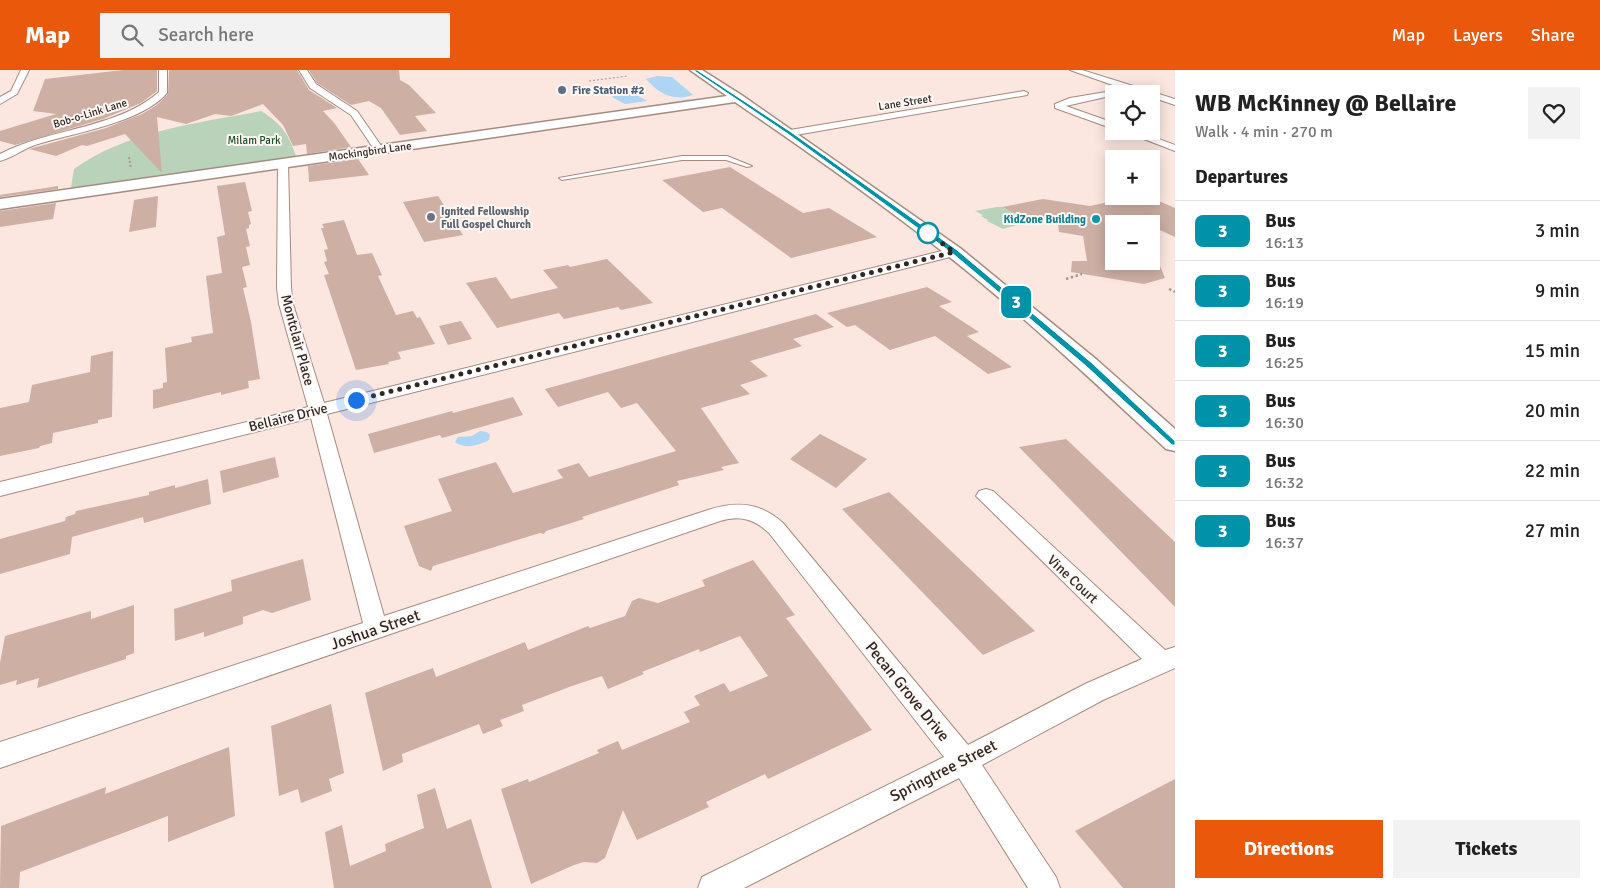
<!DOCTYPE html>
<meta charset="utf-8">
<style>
body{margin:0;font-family:Signika,sans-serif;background:#f2f2f2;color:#222;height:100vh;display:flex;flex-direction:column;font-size:19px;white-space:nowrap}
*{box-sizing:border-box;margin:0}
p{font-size:16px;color:#767676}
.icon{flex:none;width:28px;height:28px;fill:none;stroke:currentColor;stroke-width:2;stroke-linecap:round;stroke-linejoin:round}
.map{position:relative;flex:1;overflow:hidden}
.details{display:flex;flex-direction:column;background:#fff;width:425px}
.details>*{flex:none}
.badge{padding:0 10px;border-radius:8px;font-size:18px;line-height:32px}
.controls{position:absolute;left:1105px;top:15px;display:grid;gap:10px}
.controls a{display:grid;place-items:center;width:55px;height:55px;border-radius:0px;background:#fff;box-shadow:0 2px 12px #0003;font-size:25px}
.you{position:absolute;width:25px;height:25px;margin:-12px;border:4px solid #fff;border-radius:50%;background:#1a73e8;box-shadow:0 0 0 8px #1a73e833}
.map>.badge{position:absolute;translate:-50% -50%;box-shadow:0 0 0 2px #fff}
h2{padding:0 20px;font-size:19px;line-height:45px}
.round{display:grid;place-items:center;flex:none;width:52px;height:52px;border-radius:0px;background:#f2f2f2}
.summary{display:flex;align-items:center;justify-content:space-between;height:85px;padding:0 20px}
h1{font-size:24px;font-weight:700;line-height:38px}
.cta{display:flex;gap:10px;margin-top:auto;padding:10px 20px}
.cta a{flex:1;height:58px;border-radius:0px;background:#ea580c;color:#fff;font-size:20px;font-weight:700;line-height:58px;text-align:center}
.cta a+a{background:#f2f2f2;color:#222}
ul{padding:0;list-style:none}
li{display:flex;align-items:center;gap:15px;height:60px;padding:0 20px;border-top:1px solid #e0e0e0}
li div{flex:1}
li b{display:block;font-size:19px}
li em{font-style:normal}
li .badge{min-width:55px;font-weight:700;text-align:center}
header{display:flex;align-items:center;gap:30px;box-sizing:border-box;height:70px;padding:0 25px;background:#ea580c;color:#fff}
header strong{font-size:24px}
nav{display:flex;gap:28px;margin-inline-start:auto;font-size:18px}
.search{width:350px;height:45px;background:#f2f2f2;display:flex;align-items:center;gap:12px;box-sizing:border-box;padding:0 18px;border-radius:0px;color:#767676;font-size:19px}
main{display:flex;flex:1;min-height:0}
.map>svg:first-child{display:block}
</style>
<header>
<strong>Map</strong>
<div class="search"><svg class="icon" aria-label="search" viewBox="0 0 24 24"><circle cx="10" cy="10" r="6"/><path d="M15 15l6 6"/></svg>Search here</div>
<nav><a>Map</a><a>Layers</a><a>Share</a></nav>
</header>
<main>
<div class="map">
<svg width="1175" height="818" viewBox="0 0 1175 818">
<rect width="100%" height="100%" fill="#fbe7e0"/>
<g fill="#b9d2ba">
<path d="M261,41C284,55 289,66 298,91L166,106L160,105L70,124L74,99C126,61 198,53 261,41Z"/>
<polygon points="997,137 1002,137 1026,149 1018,151 1021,154 1003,159 987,151 988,150 981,146 983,145 975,141"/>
</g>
<g fill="#aed5f3">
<path d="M657,6L672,7L693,25C673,31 660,25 646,9Z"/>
<polygon points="633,23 647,31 625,34 612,27 615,25"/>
<path d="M480,361L487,362L490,365L489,370C479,375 465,380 455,372L458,367L472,366Z"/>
</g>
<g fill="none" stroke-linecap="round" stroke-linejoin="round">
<polyline stroke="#aed5f3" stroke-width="3" points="669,34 689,31"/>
</g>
<g fill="#cdafa4">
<polygon points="123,0 157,0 157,21 141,33 103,49 15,75 0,71 0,61 56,44 33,41 45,9"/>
<polygon points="169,0 297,0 309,20 337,38 323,41 335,54 351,77 307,84 306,74 293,76 283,55 263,34 231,46 215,44 186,54 157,47 162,103 125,64 87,76 82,75 56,86 29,79 106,58 142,44 157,35 168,24"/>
<polygon points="309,0 399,0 400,10 409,15 436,43 415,46 427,61 400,65 381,38 369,31 351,35 317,13"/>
<polygon points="358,89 369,105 309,112 308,96"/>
<polygon points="730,97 803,143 829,138 877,167 791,188 722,138 703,142 662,110"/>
<polygon points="245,112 252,141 248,142 251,154 249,155 249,158 246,159 250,176 246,177 250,195 242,197 247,217 243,218 251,252 260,309 248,311 249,318 221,325 221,322 153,339 153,320 163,318 163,313 167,312 165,278 192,272 191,267 213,263 206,206 222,203 217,167 225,165 217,116"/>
<polygon points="58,116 58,119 0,127 0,125"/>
<polygon points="158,126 156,157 129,162 134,130"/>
<polygon points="438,126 463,165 424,172 403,132"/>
<polygon points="1135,126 1147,126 1175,138 1175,167 1151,156 1151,154 1142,152 1143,154 1114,154 1114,191 1158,191 1165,208 1144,214 1071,202 1072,191 1087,191 1083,166 1059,162 1057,147 1032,152 1002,137 1043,129 1090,136"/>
<polygon points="56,133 53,149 0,157 0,141"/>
<polygon points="344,150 357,185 372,183 382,205 378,206 396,245 413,241 417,248 420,247 435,274 398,282 401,289 388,292 389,294 356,300 324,205 329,204 324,192 327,191 324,180 328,179 321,158 324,158 322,154"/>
<polygon points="607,189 653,233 621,240 618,237 564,249 559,243 497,258 466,213 496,207 511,229 558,218 543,200 568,195 570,197"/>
<polygon points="927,217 952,232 939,236 979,262 967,266 1012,297 988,304 935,266 890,280 855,255 847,257 827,243"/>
<polygon points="816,244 834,257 793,269 802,276 750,291 768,306 740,315 750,324 701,338 739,393 721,397 724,400 677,411 679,415 582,447 584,449 546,461 544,464 540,463 433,496 431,501 419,496 404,456 452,441 438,409 496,392 513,423 563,408 557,400 579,393 589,407 676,381 637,333 621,338 608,322 558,337 545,319"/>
<polygon points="461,251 472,269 448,275 439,256"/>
<polygon points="113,281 112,347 98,350 98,353 53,363 52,373 40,376 39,378 0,386 0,338 29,332 32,315 90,302 91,286"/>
<polygon points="513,327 523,345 442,368 440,365 374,383 368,364 452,341 453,343"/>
<polygon points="820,364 867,389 836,418 790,389"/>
<polygon points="1066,369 1175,472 1175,537 1019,377"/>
<polygon points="275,387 279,407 223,423 220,401"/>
<polygon points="208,409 211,434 144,453 143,447 72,467 70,484 0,504 0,469 65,451 66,447 75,444 76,441 149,425 149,422 175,415 175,418"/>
<polygon points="889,422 907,439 1035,561 983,585 842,439"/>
<polygon points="303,489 311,530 272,543 263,540 243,547 243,554 204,567 204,562 175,571 174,539 232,521 231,510"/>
<polygon points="753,490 795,545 786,548 872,660 768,709 765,704 706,732 709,737 637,770 623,740 605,788 597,793 584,792 574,795 531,814 501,719 528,709 529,712 599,683 597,680 618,671 622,680 690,652 684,642 700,635 694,626 724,613 730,622 768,606 740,566 700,582 699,579 642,602 644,604 608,619 602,606 572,616 522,635 524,641 500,650 503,656 483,664 479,654 402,684 403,692 383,701 365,623 433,598 436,607 525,572 528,580 588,556 590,558 625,546 632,531 639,528 658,533 705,516 702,510"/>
<polygon points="134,535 134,583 126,586 126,589 37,618 39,608 16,615 17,610 0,615 0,593 5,566 91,541 91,549"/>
<polygon points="331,634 344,703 329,709 332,721 301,733 298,719 279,726 271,656"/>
<polygon points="229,677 235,746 168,772 168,746 20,802 19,818 0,818 1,756 106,717 105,724"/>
<polygon points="1175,709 1175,818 1123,818 1075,761"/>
<polygon points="435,718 447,759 471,749 492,818 334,818 325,762 342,755 350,796 386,781 385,774 424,758 417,725"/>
</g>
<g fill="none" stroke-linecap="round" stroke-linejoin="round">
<defs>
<polygon id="lane" points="682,86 727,86 752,96 747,97 726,90 682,90 562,110 559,108"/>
<g id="street">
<polygon points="21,0 29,0 17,24 0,34 0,27 11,21"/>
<path d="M159,0H167V23C142,53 72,63 35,75C23,79 12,88 0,91V84C49,58 117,59 159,22Z"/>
<polygon points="299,0 307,0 316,14 357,41 384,80 382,82 376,82 351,45 310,18"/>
<polygon points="1070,0 1082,0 1175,29 1175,35 1151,27 1151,24 1134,22 1114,24 1114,25 1066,36 1114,53 1114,59 1111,58 1055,38 1055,34 1070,28 1124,19"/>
<polygon points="1024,21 1028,23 1027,25 790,66 785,63 790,60"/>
<polygon points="1123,61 1137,61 1175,75 1175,81"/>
<path d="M283,90L288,93L291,218L293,234L324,333L954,178L958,179L960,182L958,185L327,344L384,546L708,440C736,431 760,432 783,453L968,675L1085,614L1142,589L976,426L979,421L986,419L993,421L1165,580L1175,577V598L1103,630L982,695L1056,807L1060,818H1028L959,708L744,818H698L702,807L944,687L769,463C754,449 740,445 720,451L0,698V672L363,553L311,348L0,426V412L308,337L279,234L277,218L278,93Z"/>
</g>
<path id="secondary" d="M690,0H702L743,26L960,178L1097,290L1175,359V381L1166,379C1095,313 1024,246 947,185C879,132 807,81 735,32L0,139V129L727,26Z"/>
</defs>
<use href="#lane" stroke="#a78a7f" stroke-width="2"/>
<use href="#street" stroke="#a78a7f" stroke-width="2"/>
<use href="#secondary" stroke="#a78a7f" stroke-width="3"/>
<polyline stroke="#a89892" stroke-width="1" stroke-dasharray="2 2" stroke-linecap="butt" points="589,11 628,6"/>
<polyline stroke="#a89892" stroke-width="2" stroke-dasharray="2 2" stroke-linecap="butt" points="129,87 131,99"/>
<g stroke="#a89892" stroke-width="2.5" stroke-dasharray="2.5 2.5" stroke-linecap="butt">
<polyline points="1066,209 1082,204"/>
<polyline points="1169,219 1175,222"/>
</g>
<use href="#lane" fill="#fff" fill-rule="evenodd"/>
<use href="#street" fill="#fff" fill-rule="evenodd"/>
<use href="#secondary" fill="#fff" fill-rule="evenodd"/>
</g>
<polygon fill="#0092a9" stroke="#fff" points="693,0 697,0 791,62 957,180 1092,293 1175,371 1175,375 1172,375 1086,296 952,183 788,64"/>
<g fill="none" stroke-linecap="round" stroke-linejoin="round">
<polyline stroke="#322622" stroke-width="5" stroke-dasharray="0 9" points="356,330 954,182 924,160 928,163"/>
</g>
<circle fill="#5c6f8a" stroke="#fef8f5" stroke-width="2" cx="562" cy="20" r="5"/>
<circle fill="#6b7280" stroke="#fef8f5" stroke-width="2" cx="431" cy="147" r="5"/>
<circle fill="#0f9aa8" stroke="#fef8f5" stroke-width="2" cx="1096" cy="149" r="5"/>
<circle fill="#fff" stroke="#0092a9" stroke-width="2.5" cx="928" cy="163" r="10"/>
<g text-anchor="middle" stroke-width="4" stroke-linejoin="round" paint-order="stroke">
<g font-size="11" font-weight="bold" fill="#4e5e75" stroke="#fef8f5" text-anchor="start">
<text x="572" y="24">Fire Station #2</text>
</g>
<g font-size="11" fill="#322622" stroke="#fef8f5">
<text transform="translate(905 32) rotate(-9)" y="4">Lane Street</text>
<text transform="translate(90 43) rotate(-17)" y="4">Bob-o-Link Lane</text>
<text transform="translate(370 81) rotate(-8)" y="4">Mockingbird Lane</text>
</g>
<g font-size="11" fill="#1c4e24" stroke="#fef8f5">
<text x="254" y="74">Milam Park</text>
</g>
<g font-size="11" font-weight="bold" fill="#5b616d" stroke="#fef8f5" text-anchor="start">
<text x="441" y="145">Ignited Fellowship<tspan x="441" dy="13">Full Gospel Church</tspan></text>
</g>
<g font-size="11" font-weight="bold" fill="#0d838f" stroke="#fef8f5" text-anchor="end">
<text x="1086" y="153">KidZone Building</text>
</g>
<g font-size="14" fill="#322622" stroke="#fef8f5">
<text transform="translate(298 270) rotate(75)" y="5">Montclair Place</text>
<text transform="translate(288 347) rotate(-14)" y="5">Bellaire Drive</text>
<text transform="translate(1073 509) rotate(43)" y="5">Vine Court</text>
</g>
<g font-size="16" fill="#322622" stroke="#fef8f5">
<text transform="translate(375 559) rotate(-19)" y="6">Joshua Street</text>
<text transform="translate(908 621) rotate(51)" y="6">Pecan Grove Drive</text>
<text transform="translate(943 700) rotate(-27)" y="6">Springtree Street</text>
</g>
</g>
</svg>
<div class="controls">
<a><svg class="icon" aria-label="locate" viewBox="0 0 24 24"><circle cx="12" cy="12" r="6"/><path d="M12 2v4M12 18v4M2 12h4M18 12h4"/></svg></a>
<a>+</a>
<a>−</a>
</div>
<div class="you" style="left:356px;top:330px"></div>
<b class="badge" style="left:1016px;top:232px;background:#0092a9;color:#fff">3</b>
</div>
<section class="details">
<div class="summary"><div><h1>WB McKinney @ Bellaire</h1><p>Walk · 4 min · 270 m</p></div><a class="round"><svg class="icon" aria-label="heart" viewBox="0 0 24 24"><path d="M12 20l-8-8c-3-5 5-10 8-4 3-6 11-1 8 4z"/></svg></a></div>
<h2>Departures</h2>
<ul>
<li><span class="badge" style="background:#0092a9;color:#fff">3</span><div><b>Bus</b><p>16:13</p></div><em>3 min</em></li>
<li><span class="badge" style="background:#0092a9;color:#fff">3</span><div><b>Bus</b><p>16:19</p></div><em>9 min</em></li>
<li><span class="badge" style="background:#0092a9;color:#fff">3</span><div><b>Bus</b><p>16:25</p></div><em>15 min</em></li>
<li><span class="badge" style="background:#0092a9;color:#fff">3</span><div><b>Bus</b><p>16:30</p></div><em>20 min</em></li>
<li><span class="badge" style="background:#0092a9;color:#fff">3</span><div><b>Bus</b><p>16:32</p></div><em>22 min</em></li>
<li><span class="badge" style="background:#0092a9;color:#fff">3</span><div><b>Bus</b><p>16:37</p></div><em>27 min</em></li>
</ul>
<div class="cta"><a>Directions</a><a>Tickets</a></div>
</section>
</main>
